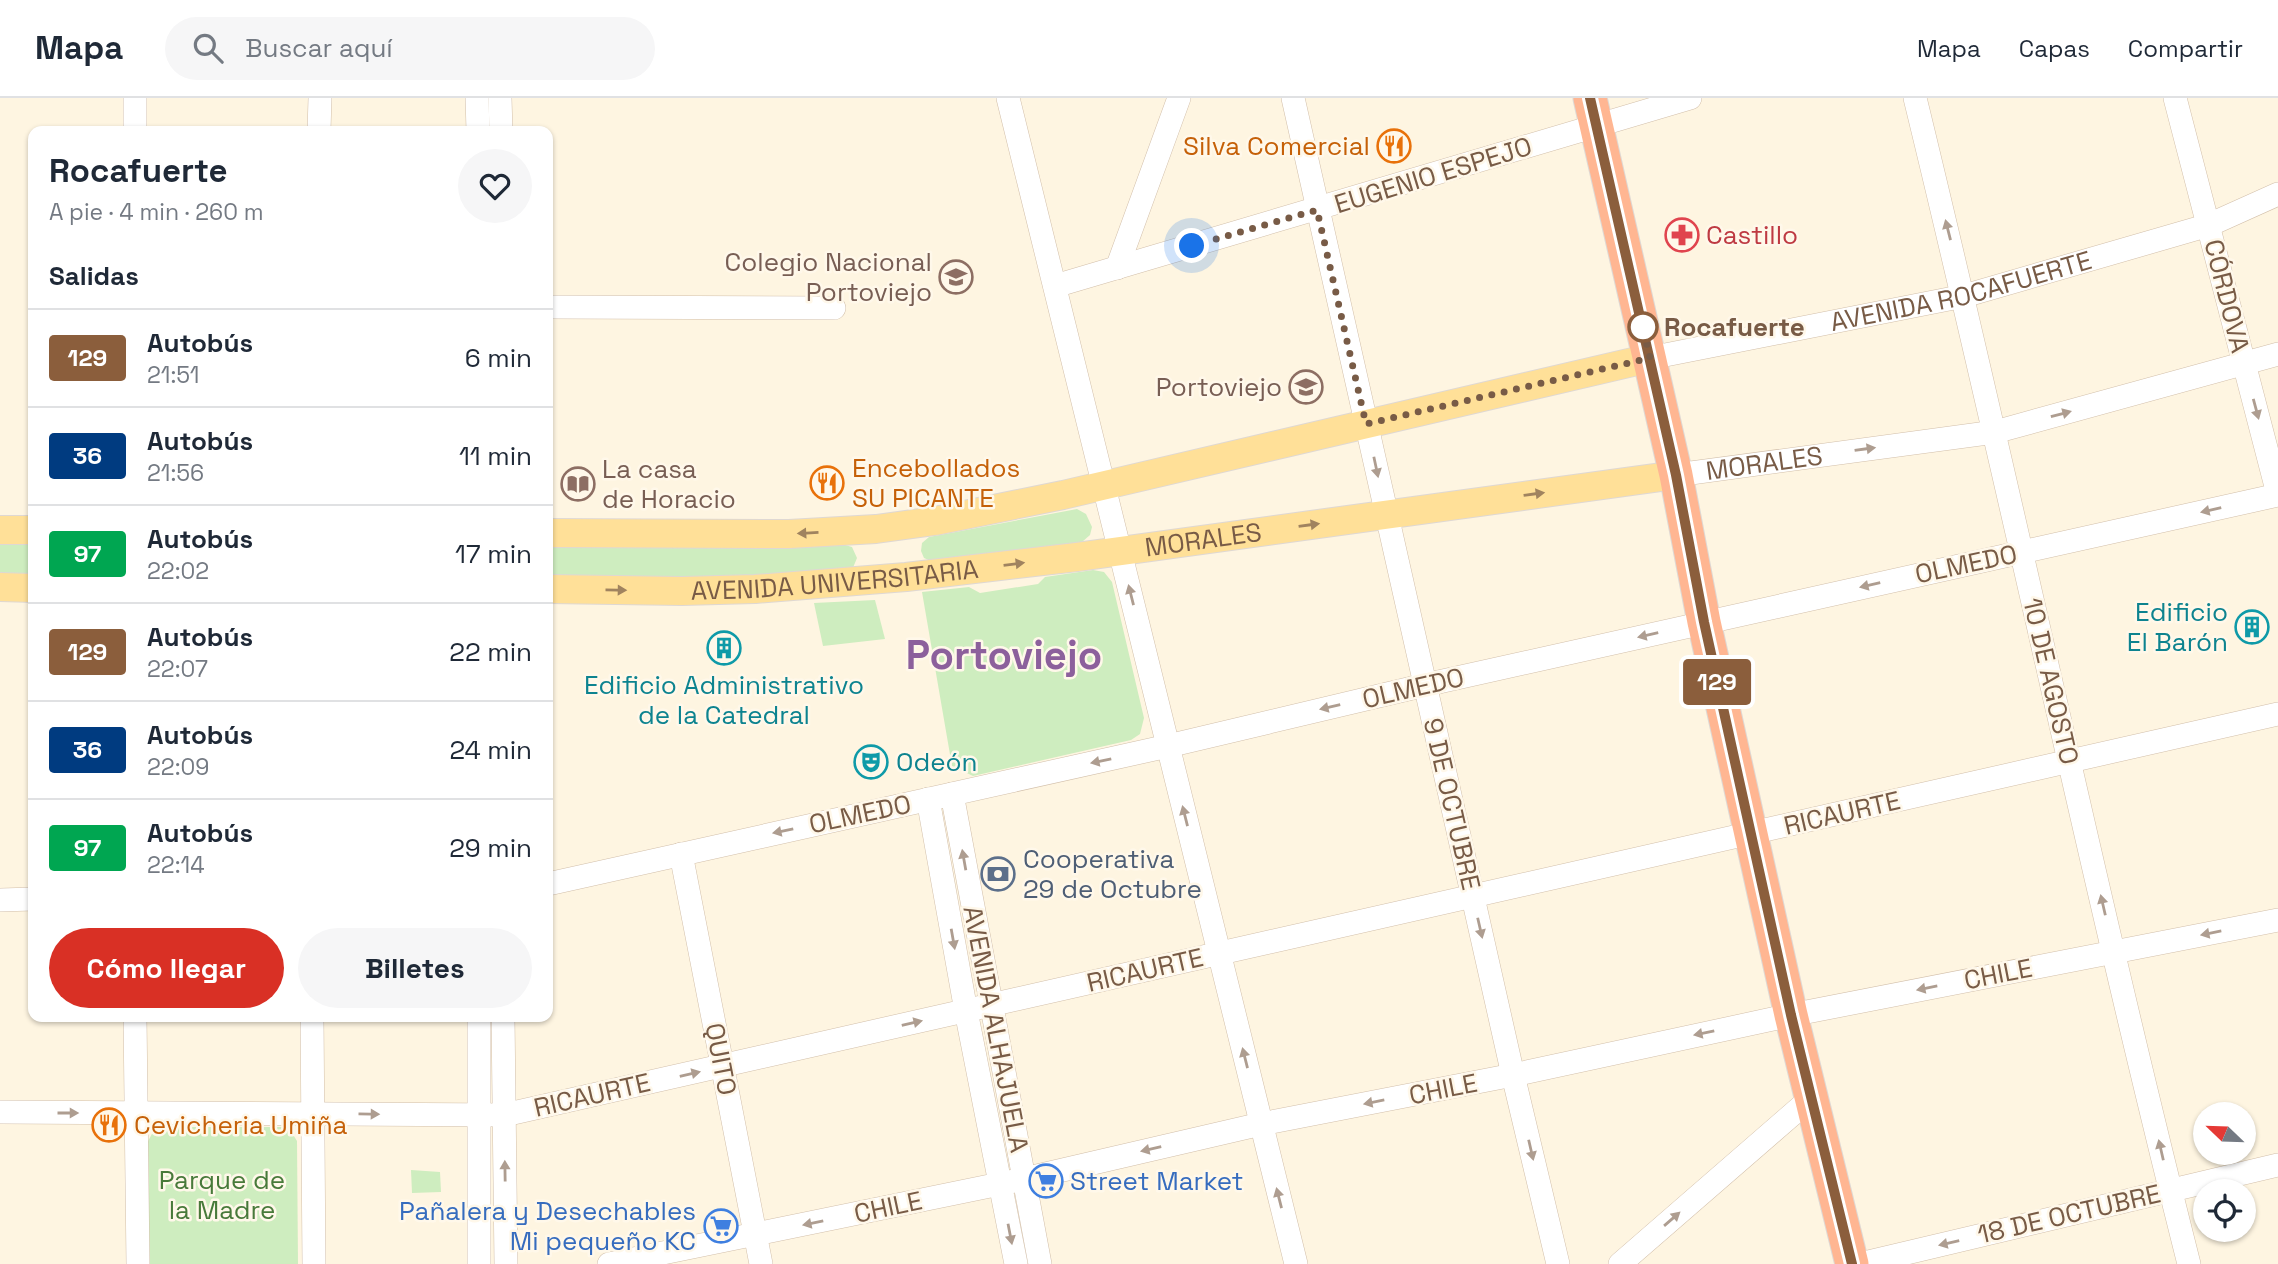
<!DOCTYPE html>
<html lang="es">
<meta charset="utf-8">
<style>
body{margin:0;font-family:"Space Grotesk",sans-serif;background:#f6f6f7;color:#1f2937;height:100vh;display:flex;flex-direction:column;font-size:26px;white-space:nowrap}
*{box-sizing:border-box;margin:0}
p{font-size:23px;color:#747a83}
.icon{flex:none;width:38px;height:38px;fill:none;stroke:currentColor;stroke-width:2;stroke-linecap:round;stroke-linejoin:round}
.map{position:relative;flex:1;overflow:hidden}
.drawer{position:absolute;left:28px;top:28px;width:525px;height:896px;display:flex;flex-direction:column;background:#fff;border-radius:14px;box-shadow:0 2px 5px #0004}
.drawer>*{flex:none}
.badge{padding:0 14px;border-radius:5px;font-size:24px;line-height:46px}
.needle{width:46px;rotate:293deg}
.buttons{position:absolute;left:2193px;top:1004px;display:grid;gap:14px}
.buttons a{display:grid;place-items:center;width:63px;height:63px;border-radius:50%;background:#fff;box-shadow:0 2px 5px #0004;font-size:35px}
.you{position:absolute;width:35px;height:35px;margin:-18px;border:5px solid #fff;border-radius:50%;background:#1a73e8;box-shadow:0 0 0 10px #1a73e833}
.map>.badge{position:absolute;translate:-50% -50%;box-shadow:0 0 0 4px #fff}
h2{padding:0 21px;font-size:26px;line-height:63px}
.round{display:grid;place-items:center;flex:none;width:74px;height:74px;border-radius:37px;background:#f6f6f7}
.headline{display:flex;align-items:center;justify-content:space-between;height:119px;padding:0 21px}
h1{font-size:33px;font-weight:700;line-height:52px}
.primary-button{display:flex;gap:14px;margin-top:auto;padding:14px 21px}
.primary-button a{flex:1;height:80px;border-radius:42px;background:#d93025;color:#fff;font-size:28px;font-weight:700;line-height:80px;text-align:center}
.primary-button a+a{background:#f6f6f7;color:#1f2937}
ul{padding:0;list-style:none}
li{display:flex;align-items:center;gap:21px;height:98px;padding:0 21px;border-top:2px solid #e0e1e3}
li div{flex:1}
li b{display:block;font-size:26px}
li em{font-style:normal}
li .badge{min-width:77px;font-weight:700;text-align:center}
header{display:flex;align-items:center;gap:42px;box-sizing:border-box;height:98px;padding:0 35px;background:#fff;border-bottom:2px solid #e0e1e3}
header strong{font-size:33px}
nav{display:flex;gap:38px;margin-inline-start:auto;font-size:24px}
.search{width:490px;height:63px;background:#f6f6f7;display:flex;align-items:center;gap:18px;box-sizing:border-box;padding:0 24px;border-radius:38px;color:#747a83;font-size:26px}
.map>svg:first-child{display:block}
</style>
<header>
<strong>Mapa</strong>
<div class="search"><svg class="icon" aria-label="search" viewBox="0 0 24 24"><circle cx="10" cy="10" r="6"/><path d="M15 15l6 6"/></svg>Buscar aquí</div>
<nav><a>Mapa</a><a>Capas</a><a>Compartir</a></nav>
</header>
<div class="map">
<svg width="2278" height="1166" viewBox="0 0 2278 1166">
<rect width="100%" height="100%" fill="#fef5e1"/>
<g fill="#ceedbf">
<polygon points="1077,411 1086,416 1092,429 1090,437 1082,444 931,463 924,460 921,453 922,445 929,439"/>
<polygon points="0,442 33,443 33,477 0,477"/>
<polygon points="845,447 852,449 857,460 852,472 846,474 677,480 548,479 548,449 745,450"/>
<polygon points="1093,472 1104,474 1112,484 1144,620 1140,636 1131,642 973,678 952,668 922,494 969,489 980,495 1038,486 1045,479"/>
<polygon points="875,502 885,541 823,548 814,505"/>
<polygon points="162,1029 283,1029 292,1035 297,1043 298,1166 147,1166 148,1043 153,1034"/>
<polygon points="411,1072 440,1074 441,1094 412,1095"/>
</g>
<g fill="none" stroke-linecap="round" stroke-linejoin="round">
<defs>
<g id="minor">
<polyline points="477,0 478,33"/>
<polyline points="500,0 501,33"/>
<polyline points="1008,0 1296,1166"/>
<polyline points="1293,0 1513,977 1558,1166"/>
<path d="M1915,0C2010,388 2091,779 2189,1166"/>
<polyline points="2175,0 2278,396"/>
<polyline points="135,33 135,0"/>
<polyline points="319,33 320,0"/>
<polyline points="1117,170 1179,0"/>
<polyline points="1055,188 1690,0"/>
<polyline points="548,209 834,210"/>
<path id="s1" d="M1650,260L1964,198L2209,127L2278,96"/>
<path id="s2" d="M1676,377L1995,334L2278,256"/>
<polyline points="952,696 1040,1166"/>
<polyline points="928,701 966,913 1016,1166"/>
<polyline points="681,756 761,1166"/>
<polyline points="548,786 1168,648 1425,587 2278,397"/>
<polyline points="0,802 33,801"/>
<polyline points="135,919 138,1166"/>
<polyline points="312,919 314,1166"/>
<polyline points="479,919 479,1166"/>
<polyline points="503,919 506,1166"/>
<polyline points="0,1014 504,1017 2278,616"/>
<polyline points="609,1166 1024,1081 1261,1026 1513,977 1791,917 2278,822"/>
<polyline points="1620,1166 1810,1001"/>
<polyline points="1860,1166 2278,1067"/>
</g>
<g id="major">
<polyline points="0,432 33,432"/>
<polyline points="548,435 789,436 876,431 935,423 1063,397 1650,260"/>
<polyline points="0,489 33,490"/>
<path id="s3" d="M548,491L682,493L755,491L906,479L1077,459L1676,377"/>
</g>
<polyline id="highway" points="1590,0 1676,377 1704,524 1791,917 1852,1166"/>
</defs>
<use href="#minor" stroke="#d2bfaa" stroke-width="24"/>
<use href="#major" stroke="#dfd8d3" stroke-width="30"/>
<use href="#highway" stroke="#dfd8d3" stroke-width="35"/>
<use href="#minor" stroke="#fff" stroke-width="23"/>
<use href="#major" stroke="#ffe098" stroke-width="28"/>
<use href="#highway" stroke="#ffb692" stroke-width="33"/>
</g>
<defs><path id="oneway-solid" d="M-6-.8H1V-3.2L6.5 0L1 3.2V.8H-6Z" transform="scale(1.75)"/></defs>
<g fill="#ae9d90">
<use href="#oneway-solid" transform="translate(1948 132) rotate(-104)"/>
<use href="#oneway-solid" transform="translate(2256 311) rotate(75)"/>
<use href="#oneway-solid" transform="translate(2061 316) rotate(-15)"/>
<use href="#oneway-solid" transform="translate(1865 351) rotate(-8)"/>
<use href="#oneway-solid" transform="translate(1376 369) rotate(78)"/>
<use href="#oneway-solid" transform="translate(2211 412) rotate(167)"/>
<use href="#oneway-solid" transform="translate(1870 487) rotate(167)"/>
<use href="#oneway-solid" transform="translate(1131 497) rotate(-104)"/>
<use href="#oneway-solid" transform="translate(1648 537) rotate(167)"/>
<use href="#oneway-solid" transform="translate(1330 609) rotate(167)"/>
<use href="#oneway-solid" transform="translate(1101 663) rotate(168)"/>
<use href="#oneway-solid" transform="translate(1185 718) rotate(-104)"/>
<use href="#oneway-solid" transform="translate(783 733) rotate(168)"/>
<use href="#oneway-solid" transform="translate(964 762) rotate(-100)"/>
<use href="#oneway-solid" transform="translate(2103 807) rotate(-103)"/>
<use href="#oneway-solid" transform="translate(1480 830) rotate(77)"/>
<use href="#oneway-solid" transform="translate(2211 835) rotate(169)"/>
<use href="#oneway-solid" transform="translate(953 841) rotate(80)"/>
<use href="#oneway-solid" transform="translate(1927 890) rotate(169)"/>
<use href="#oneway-solid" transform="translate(912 925) rotate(-13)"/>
<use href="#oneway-solid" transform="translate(1704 935) rotate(168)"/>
<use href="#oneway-solid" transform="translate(1245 960) rotate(-104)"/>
<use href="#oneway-solid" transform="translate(690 976) rotate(-13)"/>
<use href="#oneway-solid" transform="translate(1374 1004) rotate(169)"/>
<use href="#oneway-solid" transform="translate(68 1015)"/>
<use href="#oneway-solid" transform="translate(369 1016) rotate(1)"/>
<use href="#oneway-solid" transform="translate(1151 1051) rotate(167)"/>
<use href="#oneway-solid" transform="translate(1531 1052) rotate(77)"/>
<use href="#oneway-solid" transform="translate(2161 1052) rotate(-103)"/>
<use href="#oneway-solid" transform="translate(505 1073) rotate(-91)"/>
<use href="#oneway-solid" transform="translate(1279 1100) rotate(-104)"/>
<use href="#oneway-solid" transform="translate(1672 1121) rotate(-41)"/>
<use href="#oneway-solid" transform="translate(813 1125) rotate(168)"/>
<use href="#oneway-solid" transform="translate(1010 1136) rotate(79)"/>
<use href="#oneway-solid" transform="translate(1949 1145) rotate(167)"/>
</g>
<g fill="#a0835f">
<use href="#oneway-solid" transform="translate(1534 396) rotate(-8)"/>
<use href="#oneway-solid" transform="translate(1309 427) rotate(-8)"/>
<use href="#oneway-solid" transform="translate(808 435) rotate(177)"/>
<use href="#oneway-solid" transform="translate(1014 466) rotate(-7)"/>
<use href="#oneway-solid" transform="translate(616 492) rotate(1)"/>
</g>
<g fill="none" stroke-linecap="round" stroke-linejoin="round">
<defs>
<polyline id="line" points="1590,0 1676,377 1704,524 1791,917 1852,1166"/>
</defs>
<use href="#line" stroke="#fff" stroke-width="16"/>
<use href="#line" stroke="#8b5e3c" stroke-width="10"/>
<polyline stroke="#785b46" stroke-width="7" stroke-dasharray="0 12.6" points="1192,148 1317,112 1366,326 1650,260 1643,229"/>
</g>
<defs>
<symbol id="restaurant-ring" viewBox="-11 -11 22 22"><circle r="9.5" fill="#fff8ea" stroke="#e8710a" stroke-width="1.5"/><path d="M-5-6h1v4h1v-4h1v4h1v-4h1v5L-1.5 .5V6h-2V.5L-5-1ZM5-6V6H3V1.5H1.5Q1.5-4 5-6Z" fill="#e8710a"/></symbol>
<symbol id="pharmacy-ring" viewBox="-11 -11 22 22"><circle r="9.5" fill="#fff8ea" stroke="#e0444e" stroke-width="1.5"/><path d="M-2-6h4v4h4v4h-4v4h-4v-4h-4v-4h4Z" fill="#e0444e"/></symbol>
<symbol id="school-ring" viewBox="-11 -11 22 22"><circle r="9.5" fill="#fff8ea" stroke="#8d6e63" stroke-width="1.5"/><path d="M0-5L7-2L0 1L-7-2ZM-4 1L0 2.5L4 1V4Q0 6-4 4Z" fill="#8d6e63"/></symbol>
<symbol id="university-ring" viewBox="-11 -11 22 22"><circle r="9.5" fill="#fff8ea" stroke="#8d6e63" stroke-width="1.5"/><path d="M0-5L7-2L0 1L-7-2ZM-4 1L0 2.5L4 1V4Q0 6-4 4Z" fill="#8d6e63"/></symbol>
<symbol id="library-ring" viewBox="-11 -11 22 22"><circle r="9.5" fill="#fff8ea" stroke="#8d6e63" stroke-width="1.5"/><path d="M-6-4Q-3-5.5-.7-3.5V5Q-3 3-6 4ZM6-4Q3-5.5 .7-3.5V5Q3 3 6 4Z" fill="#8d6e63"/></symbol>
<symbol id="building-ring" viewBox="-11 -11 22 22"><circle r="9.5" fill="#fff8ea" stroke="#0f9aa8" stroke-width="1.5"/><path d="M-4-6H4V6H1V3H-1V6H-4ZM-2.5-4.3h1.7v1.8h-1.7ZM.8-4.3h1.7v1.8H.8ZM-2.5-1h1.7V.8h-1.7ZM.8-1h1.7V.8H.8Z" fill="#0f9aa8"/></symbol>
<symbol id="theatre-ring" viewBox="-11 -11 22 22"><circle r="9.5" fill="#fff8ea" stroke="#0f9aa8" stroke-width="1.5"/><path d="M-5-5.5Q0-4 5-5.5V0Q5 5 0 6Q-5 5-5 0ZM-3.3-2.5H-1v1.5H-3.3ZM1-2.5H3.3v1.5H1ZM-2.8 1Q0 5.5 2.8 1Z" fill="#0f9aa8"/></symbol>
<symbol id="bank-ring" viewBox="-11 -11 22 22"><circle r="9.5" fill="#fff8ea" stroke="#5c6f8a" stroke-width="1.5"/><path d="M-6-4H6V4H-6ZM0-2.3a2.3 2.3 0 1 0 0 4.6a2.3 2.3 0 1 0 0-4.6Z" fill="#5c6f8a"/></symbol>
<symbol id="supermarket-ring" viewBox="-11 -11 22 22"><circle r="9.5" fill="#fff8ea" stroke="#3f7fe0" stroke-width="1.5"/><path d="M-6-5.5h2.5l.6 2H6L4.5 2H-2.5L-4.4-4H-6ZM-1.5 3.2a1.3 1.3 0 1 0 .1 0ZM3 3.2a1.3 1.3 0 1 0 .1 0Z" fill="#3f7fe0"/></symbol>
</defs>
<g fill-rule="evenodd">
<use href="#restaurant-ring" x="1375" y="29" width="38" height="38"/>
<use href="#pharmacy-ring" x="1663" y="118" width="38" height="38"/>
<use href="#school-ring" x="937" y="160" width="38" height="38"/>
<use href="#university-ring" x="1287" y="270" width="38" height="38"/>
<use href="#restaurant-ring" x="808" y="366" width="38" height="38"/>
<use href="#library-ring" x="559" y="367" width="38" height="38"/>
<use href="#building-ring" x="2233" y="510" width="38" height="38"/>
<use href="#building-ring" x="705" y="531" width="38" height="38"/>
<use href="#theatre-ring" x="852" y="645" width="38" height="38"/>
<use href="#bank-ring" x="979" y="757" width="38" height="38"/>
<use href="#restaurant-ring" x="90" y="1008" width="38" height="38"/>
<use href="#supermarket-ring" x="1027" y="1064" width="38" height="38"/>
<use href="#supermarket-ring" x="702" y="1109" width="38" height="38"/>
</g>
<circle fill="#fff" stroke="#8b5e3c" stroke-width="3.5" cx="1643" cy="229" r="14"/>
<g text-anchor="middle" stroke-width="5" stroke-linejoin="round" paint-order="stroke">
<g font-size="26" fill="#c56008" stroke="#fff8ea" text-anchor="start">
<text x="1370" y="57" text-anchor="end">Silva Comercial</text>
<text x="852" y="379">Encebollados<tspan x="852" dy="30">SU PICANTE</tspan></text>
<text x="134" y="1036">Cevicheria Umiña</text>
</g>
<g font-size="26" fill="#785b46" stroke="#fff8ea">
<text transform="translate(1433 77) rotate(-17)" y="9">EUGENIO ESPEJO</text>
<text dy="9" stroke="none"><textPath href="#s1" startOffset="318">AVENIDA ROCAFUERTE</textPath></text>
<text transform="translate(2227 198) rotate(76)" y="9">CÓRDOVA</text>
<text dy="9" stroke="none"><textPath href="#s2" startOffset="89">MORALES</textPath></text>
<text dy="9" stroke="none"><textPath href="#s3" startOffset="658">MORALES</textPath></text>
<text transform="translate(1966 466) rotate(-12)" y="9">OLMEDO</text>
<text dy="9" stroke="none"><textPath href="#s3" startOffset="287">AVENIDA UNIVERSITARIA</textPath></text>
<text transform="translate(2051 583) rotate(77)" y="9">10 DE AGOSTO</text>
<text transform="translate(1413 590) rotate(-13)" y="9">OLMEDO</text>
<text transform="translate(1452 706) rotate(77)" y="9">9 DE OCTUBRE</text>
<text transform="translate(1842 715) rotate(-13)" y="9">RICAURTE</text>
<text transform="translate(860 716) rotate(-12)" y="9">OLMEDO</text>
<text transform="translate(1145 872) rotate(-13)" y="9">RICAURTE</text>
<text transform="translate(1998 876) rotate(-11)" y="9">CHILE</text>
<text transform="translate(996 931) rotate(79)" y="9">AVENIDA ALHAJUELA</text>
<text transform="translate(721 961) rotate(79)" y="9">QUITO</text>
<text transform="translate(1443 991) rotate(-11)" y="9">CHILE</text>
<text transform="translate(592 997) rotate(-13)" y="9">RICAURTE</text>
<text transform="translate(888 1109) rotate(-12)" y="9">CHILE</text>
<text transform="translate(2069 1116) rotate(-13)" y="9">18 DE OCTUBRE</text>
</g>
<g font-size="26" fill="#be3a42" stroke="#fff8ea" text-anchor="start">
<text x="1706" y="146">Castillo</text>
</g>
<g font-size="26" fill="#785e54" stroke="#fff8ea" text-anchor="end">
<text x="932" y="173">Colegio Nacional<tspan x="932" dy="30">Portoviejo</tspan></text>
<text x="1282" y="298">Portoviejo</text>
<text x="602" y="380" text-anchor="start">La casa<tspan x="602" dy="30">de Horacio</tspan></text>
</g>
<g font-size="26" font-weight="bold" fill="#785b46" stroke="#fff8ea" text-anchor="start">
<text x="1664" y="238">Rocafuerte</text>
</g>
<g font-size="26" fill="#0d838f" stroke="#fff8ea" text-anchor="end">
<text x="2228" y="523">Edificio<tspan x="2228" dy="30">El Barón</tspan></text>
<text x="724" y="596" text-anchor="middle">Edificio Administrativo<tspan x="724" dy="30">de la Catedral</tspan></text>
<text x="896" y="673" text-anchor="start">Odeón</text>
</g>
<g font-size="26" fill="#4e5e75" stroke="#fff8ea" text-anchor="start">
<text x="1023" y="770">Cooperativa<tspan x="1023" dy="30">29 de Octubre</tspan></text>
</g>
<g font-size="26" fill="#487a3a" stroke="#fff8ea">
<text x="222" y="1091">Parque de<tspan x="222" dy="30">la Madre</tspan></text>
</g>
<g font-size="26" fill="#366cbe" stroke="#fff8ea" text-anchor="start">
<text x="1070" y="1092">Street Market</text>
<text x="696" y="1122" text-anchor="end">Pañalera y Desechables<tspan x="696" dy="30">Mi pequeño KC</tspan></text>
</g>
<g font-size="40" font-weight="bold" fill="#8c609c" stroke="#fff8ea">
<text x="1004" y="571">Portoviejo</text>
</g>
</g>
</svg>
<div class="buttons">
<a><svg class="needle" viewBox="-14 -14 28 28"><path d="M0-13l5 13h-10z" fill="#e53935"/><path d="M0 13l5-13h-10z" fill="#747a83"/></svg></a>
<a><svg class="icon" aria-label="locate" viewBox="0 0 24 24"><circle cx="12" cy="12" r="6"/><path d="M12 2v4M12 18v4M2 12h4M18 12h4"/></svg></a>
</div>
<div class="you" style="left:1192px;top:148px"></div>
<b class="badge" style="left:1717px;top:584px;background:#8b5e3c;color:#fff">129</b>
<section class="drawer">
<div class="headline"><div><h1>Rocafuerte</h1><p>A pie · 4 min · 260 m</p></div><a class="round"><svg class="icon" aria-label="heart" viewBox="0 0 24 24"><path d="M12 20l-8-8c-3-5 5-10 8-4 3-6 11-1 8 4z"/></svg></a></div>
<h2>Salidas</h2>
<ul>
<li><span class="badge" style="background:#8b5e3c;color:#fff">129</span><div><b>Autobús</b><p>21:51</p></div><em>6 min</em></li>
<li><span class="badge" style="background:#003b80;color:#fff">36</span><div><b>Autobús</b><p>21:56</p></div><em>11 min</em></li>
<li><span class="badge" style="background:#00a651;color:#fff">97</span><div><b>Autobús</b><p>22:02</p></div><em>17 min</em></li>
<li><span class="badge" style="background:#8b5e3c;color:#fff">129</span><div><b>Autobús</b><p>22:07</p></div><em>22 min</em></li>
<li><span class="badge" style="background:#003b80;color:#fff">36</span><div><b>Autobús</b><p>22:09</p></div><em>24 min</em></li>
<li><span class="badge" style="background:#00a651;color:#fff">97</span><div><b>Autobús</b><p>22:14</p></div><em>29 min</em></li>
</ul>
<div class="primary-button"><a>Cómo llegar</a><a>Billetes</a></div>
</section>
</div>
